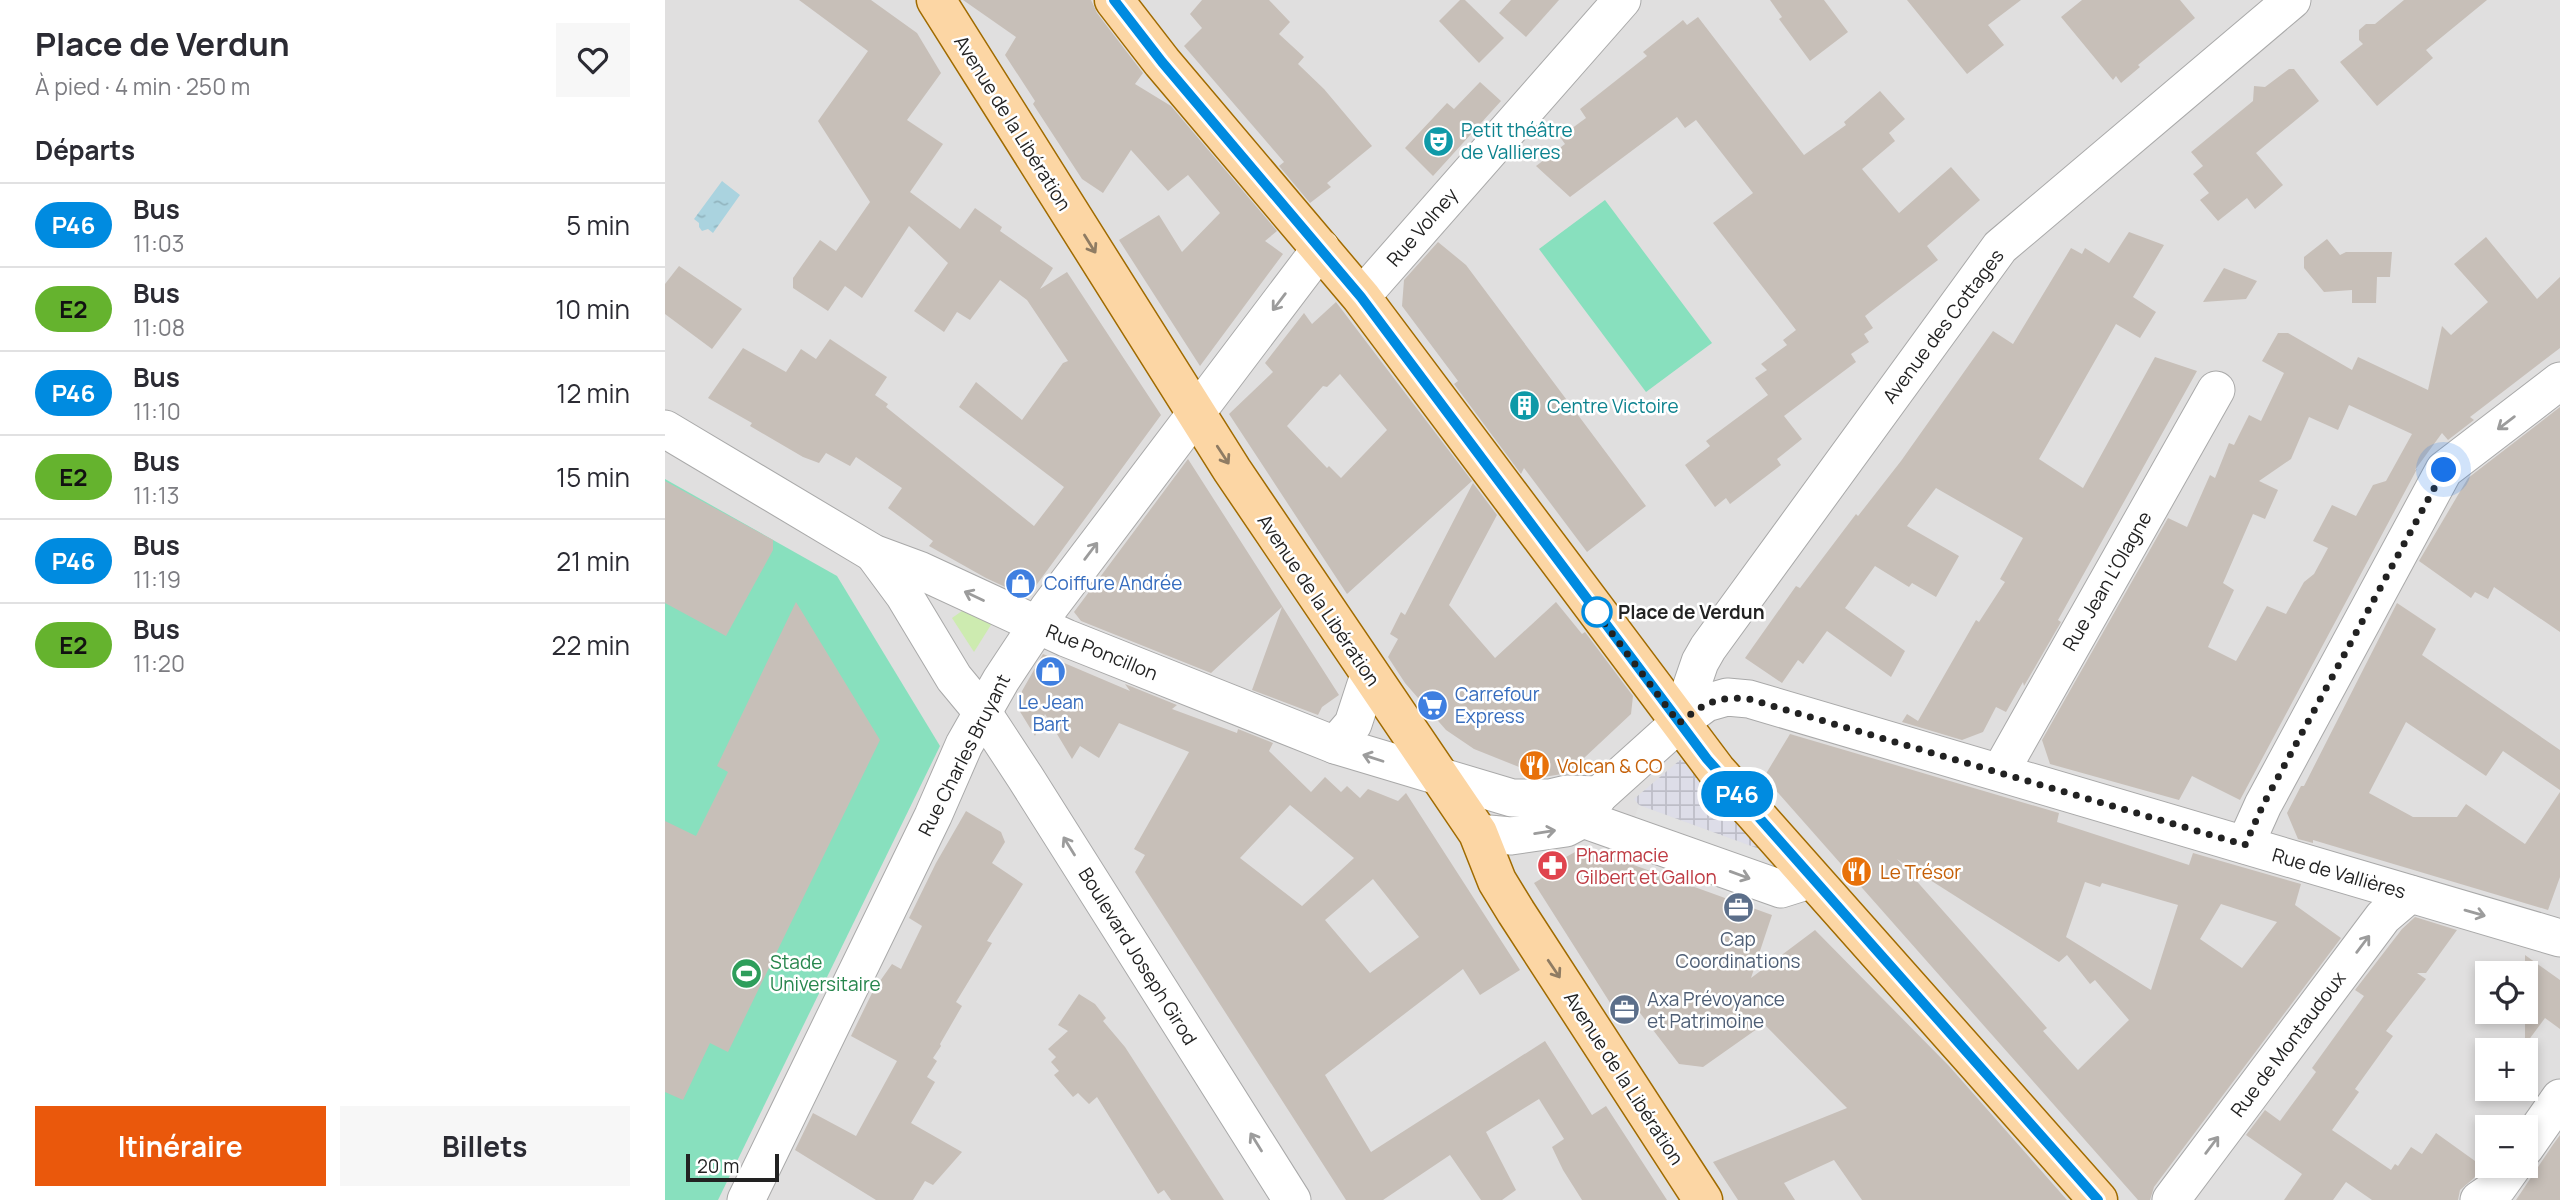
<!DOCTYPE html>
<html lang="fr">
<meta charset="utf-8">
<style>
body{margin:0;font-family:Manrope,sans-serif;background:#f7f7f7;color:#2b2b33;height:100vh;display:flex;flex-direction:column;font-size:26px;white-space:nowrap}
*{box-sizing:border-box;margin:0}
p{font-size:23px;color:#7c7c81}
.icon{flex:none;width:38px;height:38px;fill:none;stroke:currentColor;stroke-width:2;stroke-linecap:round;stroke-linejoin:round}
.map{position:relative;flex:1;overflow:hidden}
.panel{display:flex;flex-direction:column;background:#fff;width:665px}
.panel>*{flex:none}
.badge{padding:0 14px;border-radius:23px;font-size:24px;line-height:46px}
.tools{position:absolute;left:1810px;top:961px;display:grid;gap:14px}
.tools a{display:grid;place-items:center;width:63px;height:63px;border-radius:0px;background:#fff;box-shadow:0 4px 10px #0003;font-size:35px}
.scale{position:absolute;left:21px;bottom:18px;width:93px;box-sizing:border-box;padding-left:7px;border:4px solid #222;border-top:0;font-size:19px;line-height:24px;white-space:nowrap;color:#222;-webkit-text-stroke:5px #fff;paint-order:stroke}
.you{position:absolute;width:35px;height:35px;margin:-18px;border:5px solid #fff;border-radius:50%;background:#1a73e8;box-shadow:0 0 0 10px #1a73e833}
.map>.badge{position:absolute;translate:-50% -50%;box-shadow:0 0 0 4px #fff}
h2{padding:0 35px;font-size:26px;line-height:63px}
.round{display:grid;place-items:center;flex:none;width:74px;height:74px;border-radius:0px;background:#f7f7f7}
.summary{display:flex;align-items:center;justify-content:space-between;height:119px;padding:0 35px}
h1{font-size:33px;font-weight:700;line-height:52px}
.button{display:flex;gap:14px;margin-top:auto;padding:14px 35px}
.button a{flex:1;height:80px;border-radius:0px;background:#ea580c;color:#fff;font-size:28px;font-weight:700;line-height:80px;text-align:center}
.button a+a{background:#f7f7f7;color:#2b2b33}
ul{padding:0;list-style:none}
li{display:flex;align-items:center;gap:21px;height:84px;padding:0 35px;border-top:2px solid #e1e1e2}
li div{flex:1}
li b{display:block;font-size:26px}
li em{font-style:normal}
li .badge{min-width:77px;font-weight:700;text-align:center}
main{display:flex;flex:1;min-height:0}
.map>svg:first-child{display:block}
</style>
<main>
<section class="panel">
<div class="summary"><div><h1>Place de Verdun</h1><p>À pied · 4 min · 250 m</p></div><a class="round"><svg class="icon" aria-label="heart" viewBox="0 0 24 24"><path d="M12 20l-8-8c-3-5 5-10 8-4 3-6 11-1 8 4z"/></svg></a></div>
<h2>Départs</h2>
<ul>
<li><span class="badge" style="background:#008be0;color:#fff">P46</span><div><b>Bus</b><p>11:03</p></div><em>5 min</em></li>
<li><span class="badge" style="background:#65b32e;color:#111">E2</span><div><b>Bus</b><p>11:08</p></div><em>10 min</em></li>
<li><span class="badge" style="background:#008be0;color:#fff">P46</span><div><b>Bus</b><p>11:10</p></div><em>12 min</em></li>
<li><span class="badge" style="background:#65b32e;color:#111">E2</span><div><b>Bus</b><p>11:13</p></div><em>15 min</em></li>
<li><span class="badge" style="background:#008be0;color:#fff">P46</span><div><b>Bus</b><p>11:19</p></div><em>21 min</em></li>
<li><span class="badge" style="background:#65b32e;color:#111">E2</span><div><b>Bus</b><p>11:20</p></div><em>22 min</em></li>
</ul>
<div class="button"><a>Itinéraire</a><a>Billets</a></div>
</section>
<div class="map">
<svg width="1895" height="1200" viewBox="0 0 1895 1200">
<defs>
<pattern id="plaza-grid" width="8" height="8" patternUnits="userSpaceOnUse" patternTransform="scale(1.75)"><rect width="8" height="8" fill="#dddde8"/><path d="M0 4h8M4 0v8" fill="none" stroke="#bdbdc7"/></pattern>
<pattern id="water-ripples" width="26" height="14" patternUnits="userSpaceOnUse" patternTransform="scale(1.75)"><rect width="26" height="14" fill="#aad3df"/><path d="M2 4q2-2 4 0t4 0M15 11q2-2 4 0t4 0" fill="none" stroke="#92b5bf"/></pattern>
</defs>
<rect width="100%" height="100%" fill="#f2efe9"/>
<path fill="#e0dfdf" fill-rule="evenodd" d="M0,0H1895V1200H0ZM1822,973H1860V1012H1822ZM1822,1050H1860V1088H1822ZM1822,1127H1860V1166H1822Z"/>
<polygon fill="#cdebb0" points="304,606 329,620 309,652 287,618"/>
<g fill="#88e0be">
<polygon points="940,200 1047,343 981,392 874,249"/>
<polygon points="0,479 172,576 275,746 53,1200 0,1200"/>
</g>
<g fill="#e2e2e2">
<polygon points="974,805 1100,851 1094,868 968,822"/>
<polygon points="942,839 1110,900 1106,909 939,848"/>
</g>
<polygon fill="url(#plaza-grid)" points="1015,760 1023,761 1100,851 974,805 969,799"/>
<polygon fill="url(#water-ripples)" points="57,181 75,195 48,233 43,229 37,231 34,227 34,223 29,219"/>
<g fill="#c7bfb8" fill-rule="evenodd">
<polygon points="134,0 206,0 252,33 276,73 242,120 278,144 245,192 295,229 310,208 337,227 335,231 388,268 375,289 402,272 496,415 367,591 355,594 321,578 264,546 268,541 223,508 237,488 191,457 185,466 161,453 154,463 138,457 85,426 87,423 43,398 78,348 121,372 136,349 151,359 165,339 222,377 210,395 223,404 221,407 369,526 399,487 294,407 311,382 357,420 398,363 403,361 362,300 335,280 305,320 292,312 279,332 249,311 283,263 244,226 197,298 180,286 163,311 128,288 128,278 155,240 171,251 205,202 153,121 203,51"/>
<polygon points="298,0 426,0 432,13 478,73 470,84 506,106 612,231 600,241 618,254 535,366 454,240 494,215 517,252 555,213 523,175 503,191 466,150 438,193 417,179 368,104 370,101 340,55 351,37"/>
<polygon points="537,0 604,0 625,22 614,34 639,57 633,64 659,89 707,146 662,183 666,187 645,203 614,166 619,162 519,46 537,28 525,14"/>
<polygon points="795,0 800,0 839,38 814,63 774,21"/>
<polygon points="846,0 894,0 861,37 834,13"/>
<polygon points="1105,0 1159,0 1183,32 1145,61 1114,19 1117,17"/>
<polygon points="1242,0 1356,0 1323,25 1339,45 1302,74"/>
<polygon points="1417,0 1515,0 1530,18 1473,65 1475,67 1456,83 1451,76 1448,80 1396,17"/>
<polygon points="1739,0 1822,0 1761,50 1768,58 1712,106 1675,62 1698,44 1694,40 1694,30 1701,24 1710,24"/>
<polygon points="1033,17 1139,155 1181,125 1179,122 1215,91 1240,119 1224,133 1230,141 1197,169 1234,213 1286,167 1315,200 1262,246 1273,260 1200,316 1208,328 1199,334 1204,342 1186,354 1191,362 1119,416 1137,439 1112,459 1116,465 1065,504 1061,498 1050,507 1020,465 1045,446 1041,441 1103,395 1090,378 1102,370 1096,364 1122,345 1118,340 1131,330 1048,223 1088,193 1031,120 1020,128 1012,117 905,197 871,166 900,144 895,137 921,118 915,109 982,56 978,52 1018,20 1022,25"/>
<polygon points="1624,69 1629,69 1654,101 1591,153 1618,185 1590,209 1582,198 1553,221 1535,200 1544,193 1528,174 1538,166 1526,152 1588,101 1589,86 1600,87"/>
<polygon points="815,82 836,101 768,176 740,148 782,103 789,109"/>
<polygon points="1464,232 1499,245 1468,297 1491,312 1475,338 1451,324 1374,459 1418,488 1490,357 1532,371 1393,620 1396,622 1359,686 1358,682 1341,712 1331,707 1318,732 1297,740 1237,722 1242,714 1253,721 1311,620 1314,622 1340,582 1335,579 1358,538 1271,488 1242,526 1294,556 1271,597 1247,583 1244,587 1210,566 1180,608 1240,651 1226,677 1162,631 1138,664 1133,660 1117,683 1080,658 1131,586 1135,588 1191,514 1193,516 1236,461 1328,331 1348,344 1406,248 1417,254 1420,248 1444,263"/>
<path d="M1821,237L1872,299L1895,277V348L1805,417L1809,420L1783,440L1777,433L1750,470L1752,469L1575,800L1527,776L1514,800L1385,764L1377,740L1503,518L1522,527L1545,475L1550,478L1564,443L1569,445L1584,415L1596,421L1619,373L1597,361L1613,333H1623L1687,370L1693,357L1763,390L1777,326L1786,335L1823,302L1789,264ZM1684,405L1747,434L1721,481L1708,485L1691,516L1667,505L1648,541L1663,548L1649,574L1639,582L1621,614L1602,606L1571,661L1543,647L1569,590L1558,583L1588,514L1600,519L1613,490L1594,481L1626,459L1644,417L1673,430Z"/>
<polygon points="1662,239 1675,255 1681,252 1727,252 1725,277 1712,277 1711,303 1687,303 1687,290 1659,292 1639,268 1639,257"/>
<polygon points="773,242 801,265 981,506 922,552 859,468 856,474 789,384 793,381 737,306 739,280"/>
<polygon points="14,266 77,309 47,349 0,314 0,284"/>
<polygon points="1559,268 1592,281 1581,299 1538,302"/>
<path d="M671,302L807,481L682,594L564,414L608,372L600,363L639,313L647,324ZM675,374L722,430L676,478L664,466L662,468L622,426L658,386L662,387Z"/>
<polygon points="1895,407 1895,632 1829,587 1823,599 1810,592 1806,598 1754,561 1803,478"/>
<polygon points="523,459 674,695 657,707 653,715 587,690 617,607 546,673 416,621 409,612"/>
<polygon points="0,481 108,540 108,550 61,636 0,603"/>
<polygon points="808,483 832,515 784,605 830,658 891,602 917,634 920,632 968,696 966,714 903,773 879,777 809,749 781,730 740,683 723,657 733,639 725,634 736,612 740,615"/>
<polygon points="131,602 215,740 63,1052 45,1043 18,1100 0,1092 0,821 31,836 63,772 52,766"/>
<polygon points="1732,603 1771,629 1757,655 1895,750 1895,790 1838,751 1821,776 1741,722 1704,793 1748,817 1792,817 1801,804 1860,844 1895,792 1895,877 1883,910 1648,840 1648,843 1633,839 1622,813 1636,786 1639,786"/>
<path d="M378,654L465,691L460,684L512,705L507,709L572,733L573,729L608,743L604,751L646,792L660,777L676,792L682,786L695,798L703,789L733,801L741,793L855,970L815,995L798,969L660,1075L706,1152L880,1041L927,1115L941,1106L1002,1200H917L898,1170L887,1147L899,1139L874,1099L821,1132L851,1190L837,1200H816L785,1155L718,1200H681L470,872L480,855L469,849L524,752L454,723L434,758L415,746L407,759L380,714L370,736L354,710L357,691ZM625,805L689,858L637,906L575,858ZM708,879L754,937L705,973L660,920Z"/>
<path d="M1125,734L1394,813L1392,822L1524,865L1528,853L1636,884L1630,905L1676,938L1489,1187L1485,1200H1473L1099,777ZM1232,859L1394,962L1402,955L1425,984L1430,980L1464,1020L1413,1070L1378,1031L1382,1028ZM1420,882L1435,887L1437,883L1513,905L1486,990L1401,937ZM1556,904L1612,922L1577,968L1535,939Z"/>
<polygon points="301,811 336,832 340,842 327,863 358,884 322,941 327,943 291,1002 297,1006 275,1044 276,1046 268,1058 272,1061 262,1077 270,1082 246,1123 297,1152 268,1185 260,1181 248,1200 211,1200 130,1150 148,1113 191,1136 232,1061 186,1036 208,991 227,964 236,969 257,926 244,918 271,863"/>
<polygon points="919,847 1107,915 1086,978 1150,930 1284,1066 1402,1200 1197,1200 1169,1160 1119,1183 1130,1200 1073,1200 1048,1162 1182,1108 1099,1024 1038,1067 1014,1064 972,1009 956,1020 869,883 879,877 872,868 896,853 901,857"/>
<polygon points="1750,917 1792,930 1761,973 1752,973 1761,979 1721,1031 1728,1036 1690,1089 1694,1092 1667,1130 1726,1170 1730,1164 1733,1166 1746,1147 1757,1154 1771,1133 1817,1166 1809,1178 1795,1190 1793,1200 1707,1200 1681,1182 1668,1200 1619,1200 1637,1174 1581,1135 1600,1110 1615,1121 1651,1072 1647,1068 1699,996 1690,990 1737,929"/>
<polygon points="1860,955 1895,980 1895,1029 1880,1018 1860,1045"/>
<polygon points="414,994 430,1004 441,1018 438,1021 460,1047 559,1200 506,1200 499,1190 493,1194 432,1097 424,1104 413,1093 408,1097 389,1075 394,1071 386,1062 391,1057 383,1049 403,1031 393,1025"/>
<polygon points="1895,1135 1895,1200 1851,1200 1887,1146"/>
</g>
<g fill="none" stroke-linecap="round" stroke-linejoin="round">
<defs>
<g id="street">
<polyline points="696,297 957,0"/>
<polyline points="0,429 208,553 254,570 401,638 670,745 847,798 885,798 902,794 934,795"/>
<polyline points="208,553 239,595 289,678 318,713 360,777 627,1200"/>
<polyline points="1014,723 1035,662 1043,648 1335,247 1627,0"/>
<polyline points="670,745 688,724 704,675"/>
<polyline points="1335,772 1551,390"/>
<polyline points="918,819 1116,889 1135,883 1143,874"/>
<polyline points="813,833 846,836 901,828 918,819 934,795 1014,723 1041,703 1062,697 1084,699 1895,938"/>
<polyline points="1580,845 1598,805 1779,470 1895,381"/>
<polyline points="1860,1148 1895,1098"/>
<polyline points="81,1200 268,816 299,745 336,680 383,609 656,248"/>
<polyline points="1506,1200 1718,917 1745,894"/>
<polyline points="1814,1200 1833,1187 1848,1166"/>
</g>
<g id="primary">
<polyline points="271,0 567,470 813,833 832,881 851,912 1038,1200"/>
<polyline points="449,0 497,62 696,297 1051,770 1433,1200"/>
</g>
</defs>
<use href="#street" stroke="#a9a9a9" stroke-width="39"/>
<use href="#primary" stroke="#a06b00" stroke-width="41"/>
<use href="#street" stroke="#fff" stroke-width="37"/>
<use href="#primary" stroke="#fcd6a4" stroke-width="38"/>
</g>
<defs><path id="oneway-shaft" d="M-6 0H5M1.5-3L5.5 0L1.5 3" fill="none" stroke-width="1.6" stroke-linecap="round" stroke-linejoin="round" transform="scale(1.75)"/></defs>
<g stroke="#8f7c63">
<use href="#oneway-shaft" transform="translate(425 244) rotate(58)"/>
<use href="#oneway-shaft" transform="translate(558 455) rotate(57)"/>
<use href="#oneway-shaft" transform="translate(889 969) rotate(56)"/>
</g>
<g stroke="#9c9c9c">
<use href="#oneway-shaft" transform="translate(614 302) rotate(127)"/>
<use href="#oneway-shaft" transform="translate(1841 423) rotate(143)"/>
<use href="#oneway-shaft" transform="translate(426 551) rotate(-53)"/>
<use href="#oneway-shaft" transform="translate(309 596) rotate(-155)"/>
<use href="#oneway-shaft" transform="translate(708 758) rotate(-162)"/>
<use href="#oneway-shaft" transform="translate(880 832) rotate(-9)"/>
<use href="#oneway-shaft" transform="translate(404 846) rotate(-122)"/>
<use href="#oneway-shaft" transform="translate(1075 875) rotate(20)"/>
<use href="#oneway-shaft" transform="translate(1810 913) rotate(16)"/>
<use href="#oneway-shaft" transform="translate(1698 944) rotate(-53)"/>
<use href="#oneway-shaft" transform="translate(591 1142) rotate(-122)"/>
<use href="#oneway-shaft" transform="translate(1547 1145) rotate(-53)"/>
</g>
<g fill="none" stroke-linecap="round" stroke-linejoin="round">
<defs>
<polyline id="line" points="449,0 497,62 696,297 1042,759 1433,1200"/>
</defs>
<use href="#line" stroke="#fff" stroke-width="16"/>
<use href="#line" stroke="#008be0" stroke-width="10"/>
<path stroke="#222" stroke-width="7" stroke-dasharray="0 12.6" d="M932,612L928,608L1014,723C1040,703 1051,696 1084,699L1580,845L1598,805L1779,470"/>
</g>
<defs>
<symbol id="theatre-disc" viewBox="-11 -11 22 22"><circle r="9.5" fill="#0f9aa8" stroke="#fff"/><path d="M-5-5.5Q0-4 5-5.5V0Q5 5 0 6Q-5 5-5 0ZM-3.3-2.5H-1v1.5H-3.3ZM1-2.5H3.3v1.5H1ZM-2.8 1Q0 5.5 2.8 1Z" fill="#fff"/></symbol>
<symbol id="building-disc" viewBox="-11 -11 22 22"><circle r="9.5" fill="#0f9aa8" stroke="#fff"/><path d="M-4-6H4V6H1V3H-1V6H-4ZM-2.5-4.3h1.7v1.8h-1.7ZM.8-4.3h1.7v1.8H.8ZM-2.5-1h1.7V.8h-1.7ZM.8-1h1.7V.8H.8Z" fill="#fff"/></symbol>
<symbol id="shop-disc" viewBox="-11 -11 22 22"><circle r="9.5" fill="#3f7fe0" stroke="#fff"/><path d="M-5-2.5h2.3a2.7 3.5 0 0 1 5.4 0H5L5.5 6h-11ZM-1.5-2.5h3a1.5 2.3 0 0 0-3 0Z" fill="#fff"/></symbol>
<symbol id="supermarket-disc" viewBox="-11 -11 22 22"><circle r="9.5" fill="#3f7fe0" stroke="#fff"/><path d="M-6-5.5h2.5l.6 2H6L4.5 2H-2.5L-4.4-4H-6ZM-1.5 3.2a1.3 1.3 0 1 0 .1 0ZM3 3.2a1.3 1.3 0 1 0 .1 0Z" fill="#fff"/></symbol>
<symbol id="restaurant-disc" viewBox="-11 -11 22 22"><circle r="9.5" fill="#e8710a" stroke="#fff"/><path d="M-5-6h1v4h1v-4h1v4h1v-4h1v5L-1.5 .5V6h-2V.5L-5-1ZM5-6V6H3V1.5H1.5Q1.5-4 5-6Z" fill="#fff"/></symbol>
<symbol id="pharmacy-disc" viewBox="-11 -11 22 22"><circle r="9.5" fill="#e0444e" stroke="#fff"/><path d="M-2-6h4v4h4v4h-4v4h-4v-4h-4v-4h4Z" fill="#fff"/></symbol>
<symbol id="office-disc" viewBox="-11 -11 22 22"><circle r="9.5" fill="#5c6f8a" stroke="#fff"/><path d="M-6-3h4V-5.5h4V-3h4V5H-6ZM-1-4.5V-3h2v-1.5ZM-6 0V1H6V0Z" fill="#fff"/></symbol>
<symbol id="stadium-disc" viewBox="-11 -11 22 22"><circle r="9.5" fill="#2e9e5b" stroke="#fff"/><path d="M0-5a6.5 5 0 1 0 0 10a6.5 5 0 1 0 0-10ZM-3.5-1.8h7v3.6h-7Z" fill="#fff"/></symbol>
</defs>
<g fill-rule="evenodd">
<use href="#theatre-disc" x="756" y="124" width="35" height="35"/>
<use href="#building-disc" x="842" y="388" width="35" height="35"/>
<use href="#shop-disc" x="338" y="566" width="35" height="35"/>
<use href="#shop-disc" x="368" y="654" width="35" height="35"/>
<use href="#supermarket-disc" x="750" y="688" width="35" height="35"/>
<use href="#restaurant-disc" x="852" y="748" width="35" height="35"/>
<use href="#pharmacy-disc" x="870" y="848" width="35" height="35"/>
<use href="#restaurant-disc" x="1174" y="854" width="35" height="35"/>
<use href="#office-disc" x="1056" y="890" width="35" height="35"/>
<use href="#stadium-disc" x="64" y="956" width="35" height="35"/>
<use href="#office-disc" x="942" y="992" width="35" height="35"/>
</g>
<circle fill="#fff" stroke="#008be0" stroke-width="3.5" cx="932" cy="612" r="14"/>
<g text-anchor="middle" stroke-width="5" stroke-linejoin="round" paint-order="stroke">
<g font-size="19" fill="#222" stroke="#fff">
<text transform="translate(348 123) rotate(58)" y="7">Avenue de la Libération</text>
<text transform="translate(757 227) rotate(-49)" y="7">Rue Volney</text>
<text transform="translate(1278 326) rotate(-53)" y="7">Avenue des Cottages</text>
<text transform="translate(1442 581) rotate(-60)" y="7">Rue Jean L'Olagne</text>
<text transform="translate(654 600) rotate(56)" y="7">Avenue de la Libération</text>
<text transform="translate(437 652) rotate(22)" y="7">Rue Poncillon</text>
<text transform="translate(299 755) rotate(-63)" y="7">Rue Charles Bruyant</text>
<text transform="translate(1674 873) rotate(16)" y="7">Rue de Vallières</text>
<text transform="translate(473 956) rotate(58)" y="7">Boulevard Joseph Girod</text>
<text transform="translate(1623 1044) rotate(-53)" y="7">Rue de Montaudoux</text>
<text transform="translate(959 1078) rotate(57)" y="7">Avenue de la Libération</text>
</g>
<g font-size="19" fill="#0d838f" stroke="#fff" text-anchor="start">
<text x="796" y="137">Petit théâtre<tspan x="796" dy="22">de Vallieres</tspan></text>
<text x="882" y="413">Centre Victoire</text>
</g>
<g font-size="19" fill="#366cbe" stroke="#fff" text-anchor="start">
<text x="379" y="590">Coiffure Andrée</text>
<text x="790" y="701">Carrefour<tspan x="790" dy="22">Express</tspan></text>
<text x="386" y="709" text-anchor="middle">Le Jean<tspan x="386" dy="22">Bart</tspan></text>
</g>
<g font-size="19" font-weight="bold" fill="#222" stroke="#fff" text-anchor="start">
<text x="953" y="619">Place de Verdun</text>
</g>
<g font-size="19" fill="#c56008" stroke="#fff" text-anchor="start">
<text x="892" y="773">Volcan &amp; CO</text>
<text x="1215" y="879">Le Trésor</text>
</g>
<g font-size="19" fill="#be3a42" stroke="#fff" text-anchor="start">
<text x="911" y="862">Pharmacie<tspan x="911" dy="22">Gilbert et Gallon</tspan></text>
</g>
<g font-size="19" fill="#4e5e75" stroke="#fff">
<text x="1073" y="946">Cap<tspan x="1073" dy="22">Coordinations</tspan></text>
<text x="982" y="1006" text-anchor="start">Axa Prévoyance<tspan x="982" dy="22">et Patrimoine</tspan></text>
</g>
<g font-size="19" fill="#27864d" stroke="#fff" text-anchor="start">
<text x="105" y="969">Stade<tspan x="105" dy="22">Universitaire</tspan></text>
</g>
</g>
</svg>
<div class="tools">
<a><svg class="icon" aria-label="locate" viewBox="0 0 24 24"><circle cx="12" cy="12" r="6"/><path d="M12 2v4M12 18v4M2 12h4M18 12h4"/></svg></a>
<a>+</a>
<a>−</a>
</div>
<div class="scale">20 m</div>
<div class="you" style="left:1779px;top:470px"></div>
<b class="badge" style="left:1072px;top:794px;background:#008be0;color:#fff">P46</b>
</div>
</main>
